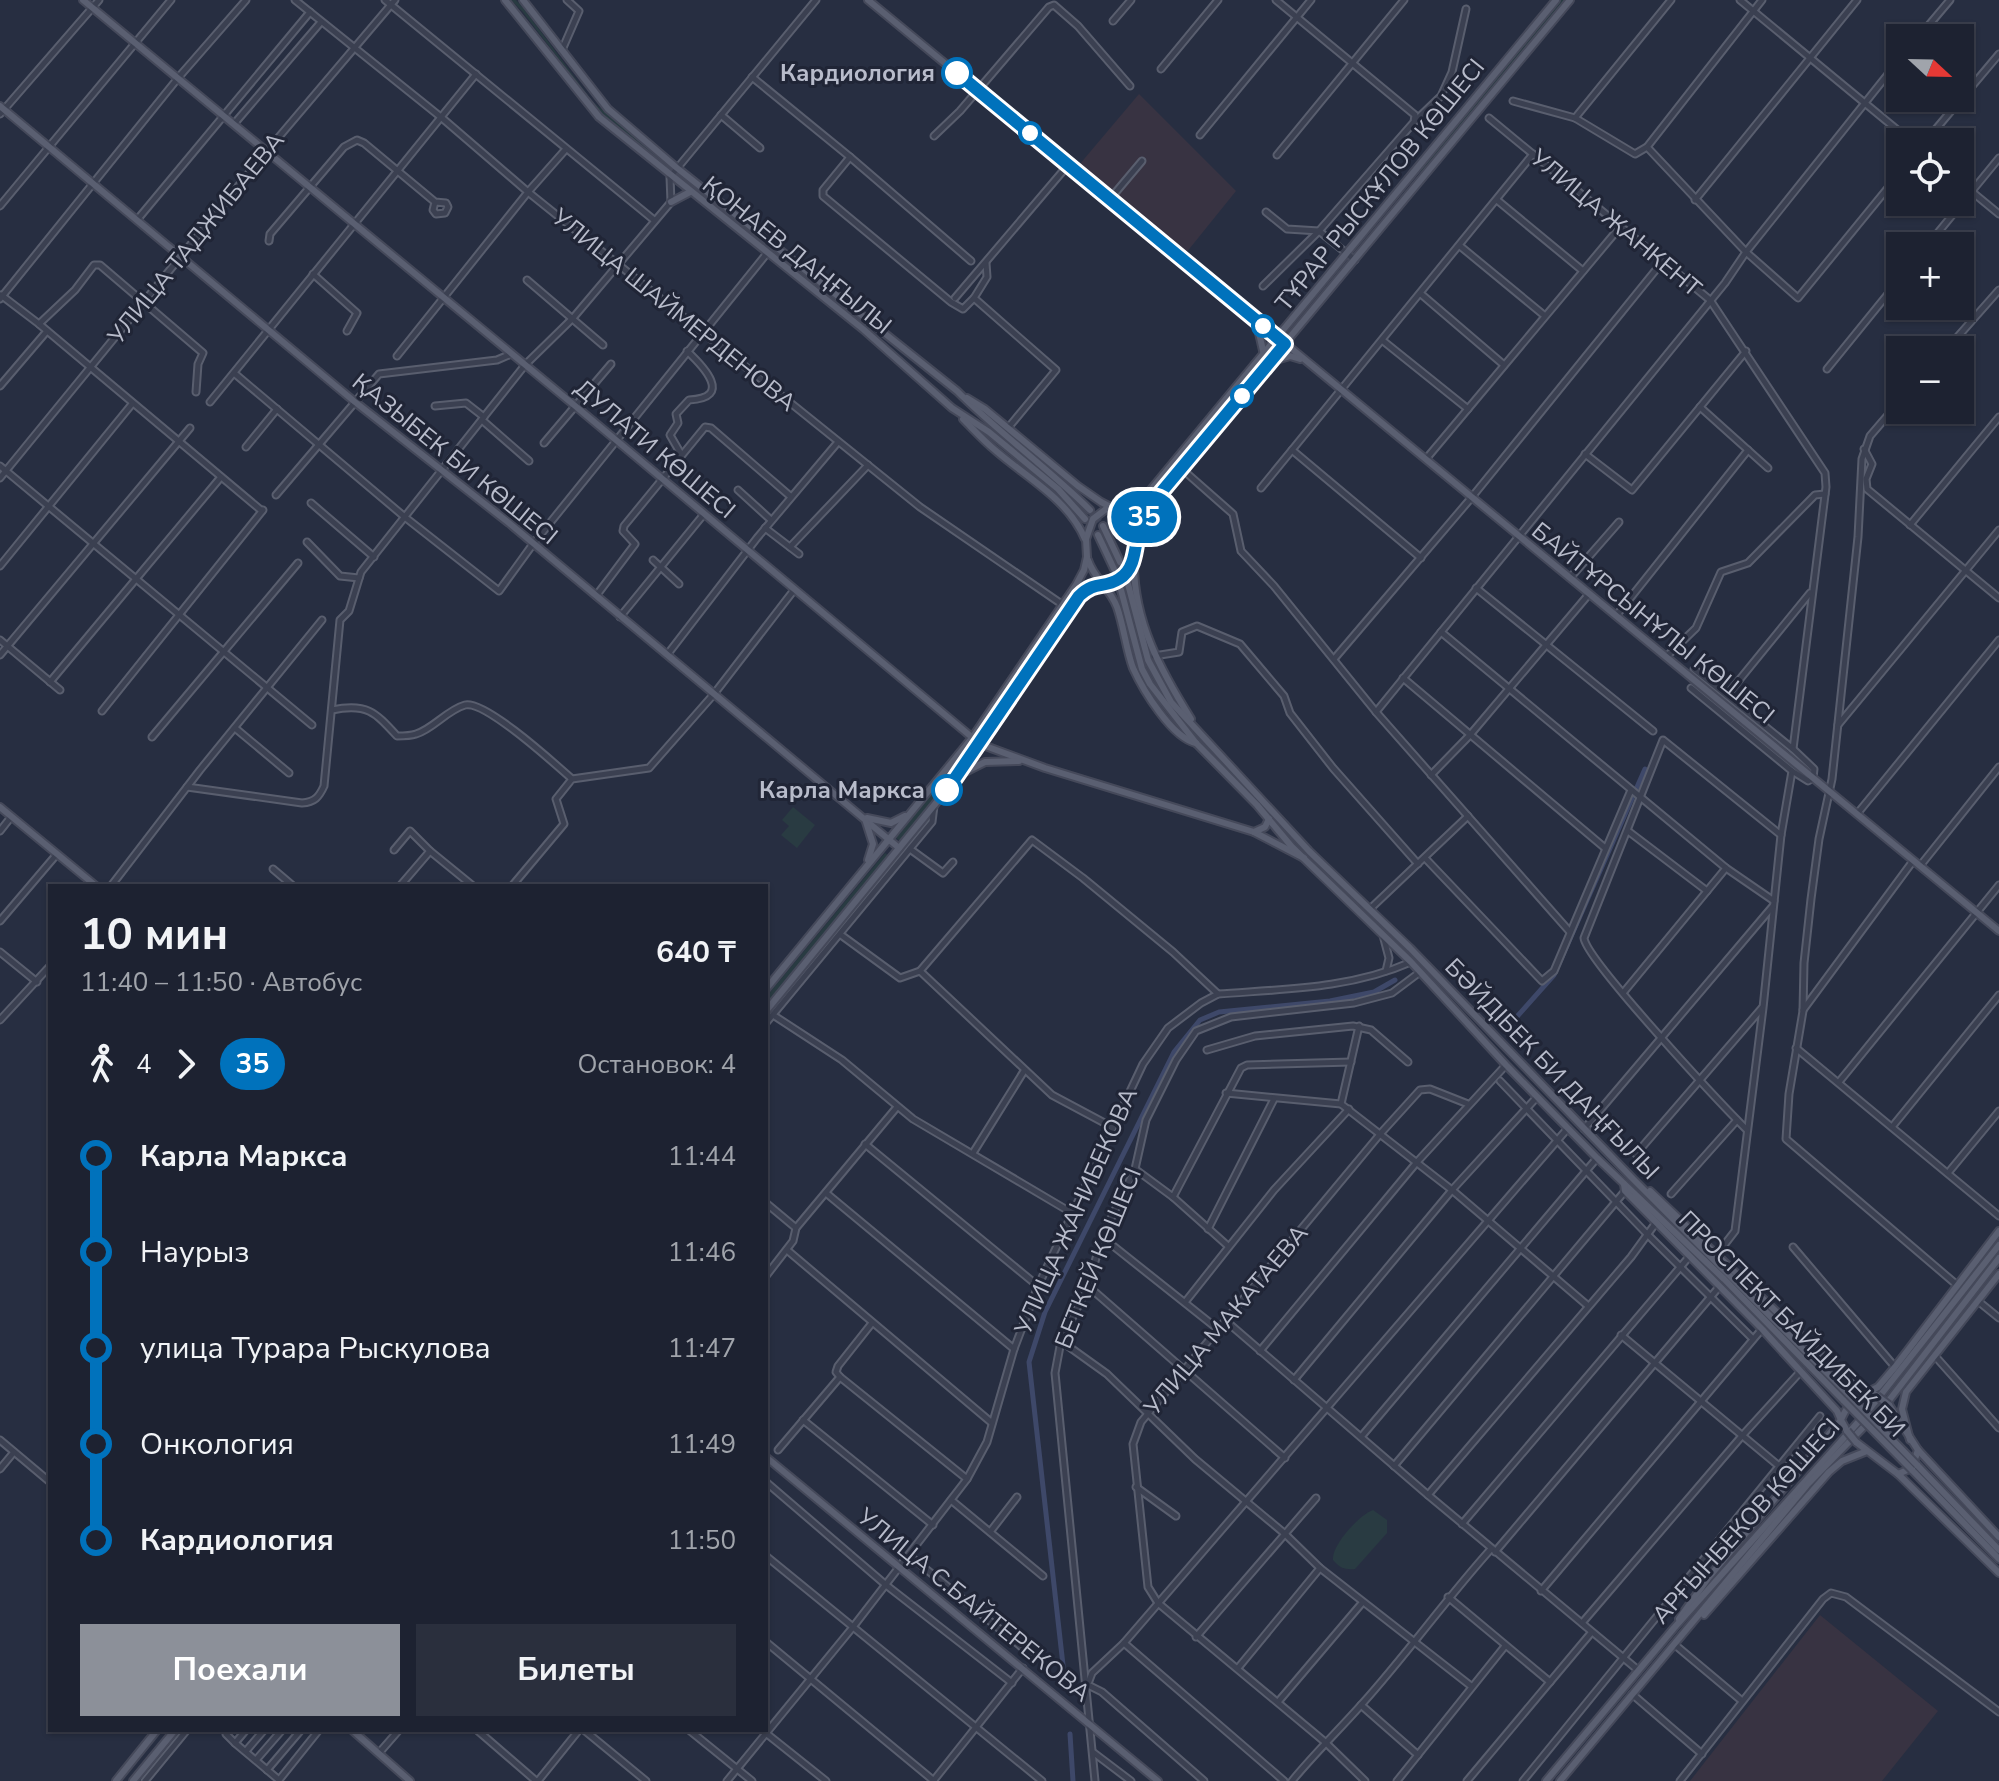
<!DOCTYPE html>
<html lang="ru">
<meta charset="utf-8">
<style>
body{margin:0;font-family:"Nunito Sans",sans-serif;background:#2a2f3d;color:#f1f3f6;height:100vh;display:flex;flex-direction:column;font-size:30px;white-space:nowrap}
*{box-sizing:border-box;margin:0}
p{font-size:26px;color:#a0a4ab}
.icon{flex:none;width:44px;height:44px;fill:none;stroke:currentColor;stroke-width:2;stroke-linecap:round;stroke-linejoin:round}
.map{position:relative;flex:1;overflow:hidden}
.side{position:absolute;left:48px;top:884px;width:720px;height:848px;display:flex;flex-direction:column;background:#1d2231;border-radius:0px;box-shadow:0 2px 6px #0004,0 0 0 2px #3b3f4d}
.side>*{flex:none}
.badge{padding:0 16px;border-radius:26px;font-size:28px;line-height:52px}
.needle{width:52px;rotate:112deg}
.fabs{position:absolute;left:1886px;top:24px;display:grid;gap:16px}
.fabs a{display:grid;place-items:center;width:88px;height:88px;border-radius:0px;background:#1d2231;box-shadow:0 2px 6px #0004,0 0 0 2px #3b3f4d;font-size:40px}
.map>.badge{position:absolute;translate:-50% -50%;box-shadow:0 0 0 4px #fff}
.legs{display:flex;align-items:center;gap:12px;height:88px;padding:0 32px;font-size:26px}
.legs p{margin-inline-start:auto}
.head{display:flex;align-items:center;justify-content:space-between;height:136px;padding:0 32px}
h1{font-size:44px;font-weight:700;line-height:60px}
.action{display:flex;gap:16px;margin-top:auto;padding:16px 32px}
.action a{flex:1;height:92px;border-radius:0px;background:#8c9099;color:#fff;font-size:32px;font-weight:700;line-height:92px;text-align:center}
.action a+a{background:#2a2f3d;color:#f1f3f6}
ul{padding:0 32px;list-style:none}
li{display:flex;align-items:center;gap:28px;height:96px;font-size:30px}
li i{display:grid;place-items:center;width:12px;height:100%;margin:0 10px;background:currentColor}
li i::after{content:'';width:20px;height:20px;margin:-10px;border:6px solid;border-radius:50%;background:#1d2231}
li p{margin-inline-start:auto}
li:first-child i{background:linear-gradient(#0000 50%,currentColor 0)}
li:last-child i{background:linear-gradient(currentColor 50%,#0000 0)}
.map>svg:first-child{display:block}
</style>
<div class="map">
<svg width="1999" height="1781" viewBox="0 0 1999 1781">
<rect width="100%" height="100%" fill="#272e41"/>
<g fill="#383342">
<polygon points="1139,94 1236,191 1186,253 1079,165"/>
<polygon points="1820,1615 1938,1711 1882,1781 1690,1781"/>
</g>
<g fill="#293b42">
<polygon points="511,0 516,0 524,9 593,102 667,165 665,167 598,110 522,11"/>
<polygon points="1560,0 1566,0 1423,173 1419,170"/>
<polygon points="968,751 971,754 900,841 896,838"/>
<polygon points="793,807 815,825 797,848 781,835 789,826 782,820"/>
<polygon points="885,853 889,856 766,1005 766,997"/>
<path d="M1373,1510L1387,1520V1533L1355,1569C1345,1570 1340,1568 1333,1560C1331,1546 1359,1515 1373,1510Z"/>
</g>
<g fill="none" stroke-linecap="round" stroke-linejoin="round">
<g stroke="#3e4869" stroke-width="5">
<polyline points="1498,1002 1514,1020 1554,975 1645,769"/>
<polyline points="1064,1674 1029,1362 1045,1312 1174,1052 1200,1020 1219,1012 1330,1001 1374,992 1395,980"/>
<polyline points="1070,1734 1073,1781"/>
</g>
<g stroke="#3d4356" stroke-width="6" stroke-dasharray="6 3" stroke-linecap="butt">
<polyline points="1090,510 1103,526"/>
<polyline points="1114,569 1121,590"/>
</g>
<defs>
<g id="minor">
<polyline points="295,0 442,118 528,192 920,507 1063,605"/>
<polyline points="385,0 654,220"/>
<polyline points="1276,0 1415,115 1414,122 1319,231 1355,260"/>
<polyline points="1740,0 1912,142"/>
<polyline points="1113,21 1131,0"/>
<polyline points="1918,38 1950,0"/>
<polyline points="562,50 579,11 567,0"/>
<polyline points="1161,69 1218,0"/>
<polyline points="752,77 850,157 823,190 823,196 951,302 963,309 974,298"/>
<polyline points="1513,101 1575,118 1635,154 1647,147 1762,0"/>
<polyline points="0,114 99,0"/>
<polyline points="721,115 760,148"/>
<polyline points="1489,118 1710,300 1825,473 1826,487 1793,749 1694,669"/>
<polyline points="1575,118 1671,0"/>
<polyline points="1415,121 1441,96 1452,72 1466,9"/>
<polyline points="234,124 321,22"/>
<polyline points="1200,135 1311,0"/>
<polyline points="934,136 960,111 1049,7 1054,5 1078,26 1130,86"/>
<polyline points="1925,142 1999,54"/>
<polyline points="1647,147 1746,252 1798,298 1900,173"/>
<polyline points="1277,155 1404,0"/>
<polyline points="850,157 971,261"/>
<polyline points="1960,182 1999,214"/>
<polyline points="1110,199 1142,161"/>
<polyline points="1497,200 1583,271"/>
<polyline points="1695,200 1857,0"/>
<polyline points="0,206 171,0"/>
<polyline points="137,220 310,12"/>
<polyline points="269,241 270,234 344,147 357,140 364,143 435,202 446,203 448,207 445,213 436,214 433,210 435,202"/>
<polyline points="1460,246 1545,316"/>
<polyline points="1927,246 1999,158"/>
<polyline points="986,263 987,277 974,298 1056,370 1008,428"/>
<polyline points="313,274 357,313 347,331"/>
<polyline points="527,280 603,345"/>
<polyline points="1263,286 1319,231 1287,229 1266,212"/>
<polyline points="1421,294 1504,365"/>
<polyline points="1,295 39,324 262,511"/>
<polyline points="955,298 1068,165"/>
<polyline points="0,299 178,78 246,0"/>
<polyline points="39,324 75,290 94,265 100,265 203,353 198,364 196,392"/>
<polyline points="1382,340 1468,409"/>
<polyline points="1946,350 1999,290"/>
<polyline points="397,356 528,192 566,149"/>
<polyline points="1827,369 1900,279"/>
<polyline points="234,373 406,518 499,591 533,544 768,252"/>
<polyline points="0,386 47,331"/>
<polyline points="1900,401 1870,436 1862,459 1858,537 1832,779 1819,839 1811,899 1804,963 1803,1011 1789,1094 1786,1139 1957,1285"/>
<polyline points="210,402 476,74"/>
<polyline points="435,406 466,403 484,417"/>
<polyline points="1700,407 1768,468"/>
<polyline points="482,420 529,461"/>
<polyline points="544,443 611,364"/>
<polyline points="246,447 277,409"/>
<polyline points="1864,449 1872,464 1866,479 1867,489 1999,598"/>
<path d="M681,454L670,435L678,423L676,414L689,400C734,398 703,366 687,351"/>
<polyline points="1585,454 1632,490 1746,351"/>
<polyline points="1426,459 1620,227"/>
<polyline points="0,466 312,725"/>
<polyline points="1182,469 1233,514 1241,551 1274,586 1376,712 1570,932"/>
<polyline points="0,478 267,151 395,0"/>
<polyline points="1261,488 1292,450"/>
<polyline points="738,490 771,520"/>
<polyline points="276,495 379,374 497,360 511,354"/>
<polyline points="311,503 374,557"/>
<polyline points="1910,525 1999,417"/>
<polyline points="765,528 799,554"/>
<polyline points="307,542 340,576 359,578"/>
<polyline points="790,547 868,465"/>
<polyline points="1421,558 1292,450 1533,154"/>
<polyline points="653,560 679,584"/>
<polyline points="0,566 132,404"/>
<polyline points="1570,578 1619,522"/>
<polyline points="1476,588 1653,731"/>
<polyline points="596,596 635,544 623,531 624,526 705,427 711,428 790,496"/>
<polyline points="1616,616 1748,450"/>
<polyline points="620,617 704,514"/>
<polyline points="1441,632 1726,868 1774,901"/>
<polyline points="0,640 60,690"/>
<polyline points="0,655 190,428"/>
<polyline points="667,655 757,538 838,442"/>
<polyline points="1154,656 1179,652 1182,632 1197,626 1240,644 1284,696 1290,713 1333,768 1418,864"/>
<polyline points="1666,657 1696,628 1721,572 1748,563 1815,495 1825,494"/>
<polyline points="1334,659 1472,497 1663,261"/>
<polyline points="1403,678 1605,848"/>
<polyline points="50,682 221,477"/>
<polyline points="1691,688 1792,771 1781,835 1763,1008 1735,1231 1718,1253"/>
<polyline points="1727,695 1810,593"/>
<path d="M332,710C367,703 375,712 397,736C403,736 410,736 416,734C433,729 447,710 465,705C485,700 555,764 572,779"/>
<polyline points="102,711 263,510"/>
<polyline points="1376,712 1725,283 1746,252 1900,59"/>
<polyline points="1838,725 1999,530"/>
<polyline points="235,728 289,773"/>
<polyline points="152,737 298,563"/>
<polyline points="1792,771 1808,781 1813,778 1814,769 1793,749"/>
<polyline points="1431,775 1470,735 1589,594"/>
<path d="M187,787L302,803C315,802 319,797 324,786L340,620L349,611L361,572L525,365L573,318L671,202L670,177L816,0"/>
<polyline points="1857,814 1999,640"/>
<polyline points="0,831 11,817"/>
<polyline points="1628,831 1707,891"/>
<polyline points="910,849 943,873 953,862"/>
<polyline points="394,850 410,831 430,851"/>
<polyline points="1425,858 1542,981 1554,971 1631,790"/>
<polyline points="1920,866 1999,767"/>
<polyline points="273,869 293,886"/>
<polyline points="111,886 200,770 322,620"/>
<polyline points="400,886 430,851 473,886"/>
<polyline points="512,886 564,824 556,799 572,779 649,768 714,694 794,590"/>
<polyline points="1370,909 1468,816"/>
<polyline points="0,921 57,854"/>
<polyline points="841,935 900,978 920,971 1052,1095 1112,1127"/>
<polyline points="1383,935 1389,958 1386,971"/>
<polyline points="0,952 37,982"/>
<polyline points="920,971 1032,840 1083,878 1173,952 1218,994"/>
<polyline points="1623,993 1726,868"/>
<polyline points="1803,1010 1913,861"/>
<polyline points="773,1015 842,1060 913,1119 1072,1213"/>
<polyline points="0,1020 50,966"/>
<polyline points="766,1023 932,822 934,806"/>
<polyline points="1796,1048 1999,1216"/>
<polyline points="1207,1050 1255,1036 1353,1026 1371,1030 1408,1062"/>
<polyline points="1500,1081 1647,1234 1753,1339"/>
<polyline points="1839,1082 1999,885"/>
<polyline points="1226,1093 1341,1104 1452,1190 1587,1305"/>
<polyline points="1341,1104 1359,1026"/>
<polyline points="1892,1127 1999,995"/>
<polyline points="1584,1129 1773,906"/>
<path d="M1747,1130C1723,1106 1586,960 1584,938L1663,740L1781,835"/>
<polyline points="865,1144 1038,1286"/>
<polyline points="973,1153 1024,1071"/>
<polyline points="1636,1154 1762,1008"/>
<polyline points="1135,1169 1173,1197 1228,1246"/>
<polyline points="1948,1173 1999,1111"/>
<polyline points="826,1193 1014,1349"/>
<polyline points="1671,1194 1737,1120"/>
<polyline points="1173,1197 1241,1068 1247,1065 1351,1062"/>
<polyline points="766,1203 796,1228"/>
<polyline points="1208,1229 1274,1099"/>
<polyline points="1102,1237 1219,1330"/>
<polyline points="1793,1247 1895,1367"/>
<polyline points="787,1250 992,1423"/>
<polyline points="766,1276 793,1241 796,1228 897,1107"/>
<polyline points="1088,1286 1285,1458"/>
<polyline points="1186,1301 1274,1190 1349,1109"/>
<polyline points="1978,1301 1999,1318"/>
<polyline points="1226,1321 1428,1495 1638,1670"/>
<polyline points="1621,1335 1779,1466"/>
<polyline points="1061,1341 1107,1374 1195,1459 1284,1533 1320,1568 1471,1686"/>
<polyline points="1260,1351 1417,1162 1506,1065"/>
<polyline points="1935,1356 1999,1428"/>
<polyline points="840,1377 967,1479"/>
<polyline points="840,1377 836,1372 838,1366 872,1323"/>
<polyline points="1294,1380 1452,1190 1537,1097"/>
<polyline points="803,1420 933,1525"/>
<polyline points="1361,1437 1597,1158"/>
<polyline points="0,1440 50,1482"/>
<polyline points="778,1450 840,1377"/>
<polyline points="1394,1466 1625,1191"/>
<polyline points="0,1469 14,1452"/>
<polyline points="766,1482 886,1585 1012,1683"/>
<polyline points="1136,1487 1176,1516"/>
<polyline points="1428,1495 1631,1257 1655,1224"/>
<polyline points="951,1500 1043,1576"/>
<polyline points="1462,1524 1688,1258"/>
<polyline points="990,1532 1017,1497"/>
<polyline points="1495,1552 1719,1287"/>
<polyline points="766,1556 1042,1781"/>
<polyline points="910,1556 1029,1653"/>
<polyline points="1541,1591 1762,1329"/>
<polyline points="1448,1597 1550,1682"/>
<polyline points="1582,1623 1741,1437 1801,1371"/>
<polyline points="1196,1637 1316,1498"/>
<polyline points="766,1642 934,1781"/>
<polyline points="1124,1643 1284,1781"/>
<polyline points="1674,1644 1742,1701"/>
<polyline points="1238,1668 1320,1568"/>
<polyline points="1089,1681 1092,1673 1124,1643 1568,1128"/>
<polyline points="1088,1685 1102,1692 1204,1781"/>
<polyline points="1632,1694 1702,1754"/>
<polyline points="1278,1702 1362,1603"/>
<polyline points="1361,1705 1418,1755"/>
<polyline points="228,1730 226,1734 235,1743 246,1730"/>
<polyline points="477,1730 536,1781"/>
<polyline points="584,1730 646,1781"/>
<polyline points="689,1730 752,1781"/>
<polyline points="762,1730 826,1781"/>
<polyline points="235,1743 279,1780 319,1730"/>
<polyline points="246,1751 264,1730"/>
<polyline points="379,1753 399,1730"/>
<polyline points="1094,1753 1131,1781"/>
<polyline points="256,1760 282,1730"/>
<polyline points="267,1770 301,1730"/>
<polyline points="934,1780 1023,1668"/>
<polyline points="145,1781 187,1730"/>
<polyline points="538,1781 579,1730"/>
<path d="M727,1781L853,1627L967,1479L987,1442L1014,1349L1038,1286L1143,1064L1168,1028L1201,1003L1218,994C1283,989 1350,989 1411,962"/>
<polyline points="1095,1781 1055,1373 1061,1341 1088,1286 1102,1237 1135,1169 1146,1120 1176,1060 1196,1031 1231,1017 1354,1003 1392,993 1420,972"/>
<path d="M1292,1781C1314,1754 1339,1730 1362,1704C1407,1654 1446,1599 1491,1549"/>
<polyline points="1365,1781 1325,1742 1158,1603 1148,1587 1133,1444 1141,1422 1381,1133 1420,1090 1430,1089 1468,1104"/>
<polyline points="1397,1781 1505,1646"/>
<polyline points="1467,1781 1591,1633"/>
<polyline points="1523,1781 1820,1416"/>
<polyline points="1680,1781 1823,1599 1831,1593 1846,1597 1999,1712"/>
</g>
<g id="major">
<polyline points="83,0 574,405 980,744 1045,768 1254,832 1304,858"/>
<polyline points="505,0 599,117 863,329 952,408 989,432 1058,489 1085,519"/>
<path d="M523,0L608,109L677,168L957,391C999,433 1048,468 1090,510"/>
<polyline points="868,0 1999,931"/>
<polyline points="0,106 355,402 509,523 899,848"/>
<polyline points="671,202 690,192"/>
<polyline points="1256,320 1264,355"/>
<polyline points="1269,362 1290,356 1300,359"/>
<polyline points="967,398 985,409 1078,486 1101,502 1126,515 1137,534"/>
<path d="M963,419C974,430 984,441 995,450C1027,478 1068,499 1085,539"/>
<polyline points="1103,526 1120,562"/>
<polyline points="1098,535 1114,569"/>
<path d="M1088,560C1094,579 1110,588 1117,607C1124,627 1126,649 1133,668C1143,690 1172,738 1196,743"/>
<path d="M1134,564C1134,622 1161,671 1191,719"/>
<polyline points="1128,584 1148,660 1171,702 1309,851 1410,948 1634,1180 1849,1395"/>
<polyline points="1121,590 1142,669 1150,684 1196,743 1257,805 1292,847 1411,962 1506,1065 1597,1158 1724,1279 1844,1401"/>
<polyline points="961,774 985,762 1019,761"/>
<polyline points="0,807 96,886"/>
<polyline points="867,818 891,823 905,816"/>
<polyline points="866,822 873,844 868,860"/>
<polyline points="1254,832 1265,827 1269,819"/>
<polyline points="766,989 972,738 1076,585 1084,570 1087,557 1086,539 1093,519 1106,509 1134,504 1149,492 1556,0"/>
<path d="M766,1011L958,776L1079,596C1096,580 1103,589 1120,579C1135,570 1135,548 1138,532C1140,523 1145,516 1148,508L1570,0"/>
<polyline points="1624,1184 1625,1191 1762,1329 1837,1411 1841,1420 1709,1577 1679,1619"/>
<polyline points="1650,1191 1848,1380 1870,1391 1878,1387 1895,1367 1999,1231"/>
<path d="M1847,1431L1841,1420C1847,1405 1855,1397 1870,1391L1877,1396"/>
<polyline points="1910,1440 1902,1409 1906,1392 1999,1274"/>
<polyline points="1856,1442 1898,1474 1912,1468 1918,1450 1889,1405"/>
<polyline points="1918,1450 1999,1537"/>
<polyline points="766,1457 1158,1781"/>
<polyline points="1917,1465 1999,1550"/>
<polyline points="1912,1470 1999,1559"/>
<polyline points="1898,1474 1999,1573"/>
<polyline points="1704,1615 1829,1472 1842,1461 1867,1451"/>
<polyline points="352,1730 410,1781"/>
<polyline points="116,1781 157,1730"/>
<polyline points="133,1781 175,1730"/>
<polyline points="1546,1781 1674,1628 1868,1411 1999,1245"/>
<polyline points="1560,1781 1807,1485 1887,1403 1999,1258"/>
</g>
</defs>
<use href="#minor" stroke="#595e6e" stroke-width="9"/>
<use href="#major" stroke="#45495a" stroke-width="10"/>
<use href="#minor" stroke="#3b4051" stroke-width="5"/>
<use href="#major" stroke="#5a5f71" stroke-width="6"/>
<defs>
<g id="major-bridge">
<polyline points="1849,1395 1917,1465"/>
<polyline points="1877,1396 1889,1405"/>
<polyline points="1844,1401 1912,1470"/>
<polyline points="1847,1431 1856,1442"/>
</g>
</defs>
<use href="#major-bridge" stroke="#45495a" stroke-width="10" stroke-linecap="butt"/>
<use href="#major-bridge" stroke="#5a5f71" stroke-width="6"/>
</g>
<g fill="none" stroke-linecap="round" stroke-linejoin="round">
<defs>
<path id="line-1" d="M947,790L1079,596C1096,580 1103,589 1119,579C1135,570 1135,548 1138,532C1140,523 1145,516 1148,508L1285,344L957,73"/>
</defs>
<use href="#line-1" stroke="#fff" stroke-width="18"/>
<use href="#line-1" stroke="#0072bc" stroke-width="12"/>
</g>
<g fill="#fff" stroke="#0072bc" stroke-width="4">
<circle cx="957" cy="73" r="14"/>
<circle cx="1030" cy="133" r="10"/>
<circle cx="1263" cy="326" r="10"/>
<circle cx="1242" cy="396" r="10"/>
<circle cx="947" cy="790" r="14"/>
</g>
<g text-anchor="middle" stroke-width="6" stroke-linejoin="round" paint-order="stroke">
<g font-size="24" font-weight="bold" fill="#b8bccb" stroke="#202536" text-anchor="end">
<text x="935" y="81">Кардиология</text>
<text x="925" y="798">Карла Маркса</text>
</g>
<g font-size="24" fill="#b8bccb" stroke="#202536">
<text transform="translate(1380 185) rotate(-51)" y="8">ТҰРАР РЫСКҰЛОВ КӨШЕСІ</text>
<text transform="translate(1616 223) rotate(40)" y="8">УЛИЦА ЖАНКЕНТ</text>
<text transform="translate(196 238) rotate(-51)" y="8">УЛИЦА ТАДЖИБАЕВА</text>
<text transform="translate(797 255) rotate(39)" y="8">ҚОНАЕВ ДАҢҒЫЛЫ</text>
<text transform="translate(674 310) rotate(39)" y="8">УЛИЦА ШАЙМЕРДЕНОВА</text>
<text transform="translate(655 449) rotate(40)" y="8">ДУЛАТИ КӨШЕСІ</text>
<text transform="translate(455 459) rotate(39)" y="8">ҚАЗЫБЕК БИ КӨШЕСІ</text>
<text transform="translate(1653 623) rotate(39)" y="8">БАЙТҰРСЫНҰЛЫ КӨШЕСІ</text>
<text transform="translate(1552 1069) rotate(46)" y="8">БӘЙДІБЕК БИ ДАҢҒЫЛЫ</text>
<text transform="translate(1076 1211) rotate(-66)" y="8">УЛИЦА ЖАНИБЕКОВА</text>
<text transform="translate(1098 1258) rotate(-68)" y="8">БЕТКЕЙ КӨШЕСІ</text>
<text transform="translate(1226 1320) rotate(-50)" y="8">УЛИЦА МАКАТАЕВА</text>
<text transform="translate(1792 1324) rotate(45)" y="8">ПРОСПЕКТ БАЙДИБЕК БИ</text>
<text transform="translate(1746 1521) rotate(-48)" y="8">АРҒЫНБЕКОВ КӨШЕСІ</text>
<text transform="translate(974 1605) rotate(39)" y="8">УЛИЦА С.БАЙТЕРЕКОВА</text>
</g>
</g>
</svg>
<div class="fabs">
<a><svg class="needle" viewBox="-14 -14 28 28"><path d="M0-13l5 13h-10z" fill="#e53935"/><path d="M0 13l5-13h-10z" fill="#a0a4ab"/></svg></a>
<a><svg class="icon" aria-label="locate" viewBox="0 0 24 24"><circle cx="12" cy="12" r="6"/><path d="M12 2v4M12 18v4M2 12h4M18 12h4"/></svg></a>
<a>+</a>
<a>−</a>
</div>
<b class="badge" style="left:1144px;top:517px;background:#0072bc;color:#fff">35</b>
<section class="side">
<div class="head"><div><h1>10 мин</h1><p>11:40 – 11:50 · Автобус</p></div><b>640 ₸</b></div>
<div class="legs"><svg class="icon" aria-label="walk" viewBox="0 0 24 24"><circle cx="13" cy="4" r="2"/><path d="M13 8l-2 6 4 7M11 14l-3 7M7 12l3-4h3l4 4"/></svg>4<svg class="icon" aria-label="forward" viewBox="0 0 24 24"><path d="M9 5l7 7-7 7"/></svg><b class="badge" style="background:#0072bc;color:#fff">35</b><p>Остановок: 4</p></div>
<ul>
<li><i style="color:#0072bc"></i><b>Карла Маркса</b><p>11:44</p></li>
<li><i style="color:#0072bc"></i><span>Наурыз</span><p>11:46</p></li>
<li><i style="color:#0072bc"></i><span>улица Турара Рыскулова</span><p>11:47</p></li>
<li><i style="color:#0072bc"></i><span>Онкология</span><p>11:49</p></li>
<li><i style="color:#0072bc"></i><b>Кардиология</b><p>11:50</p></li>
</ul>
<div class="action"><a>Поехали</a><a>Билеты</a></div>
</section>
</div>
